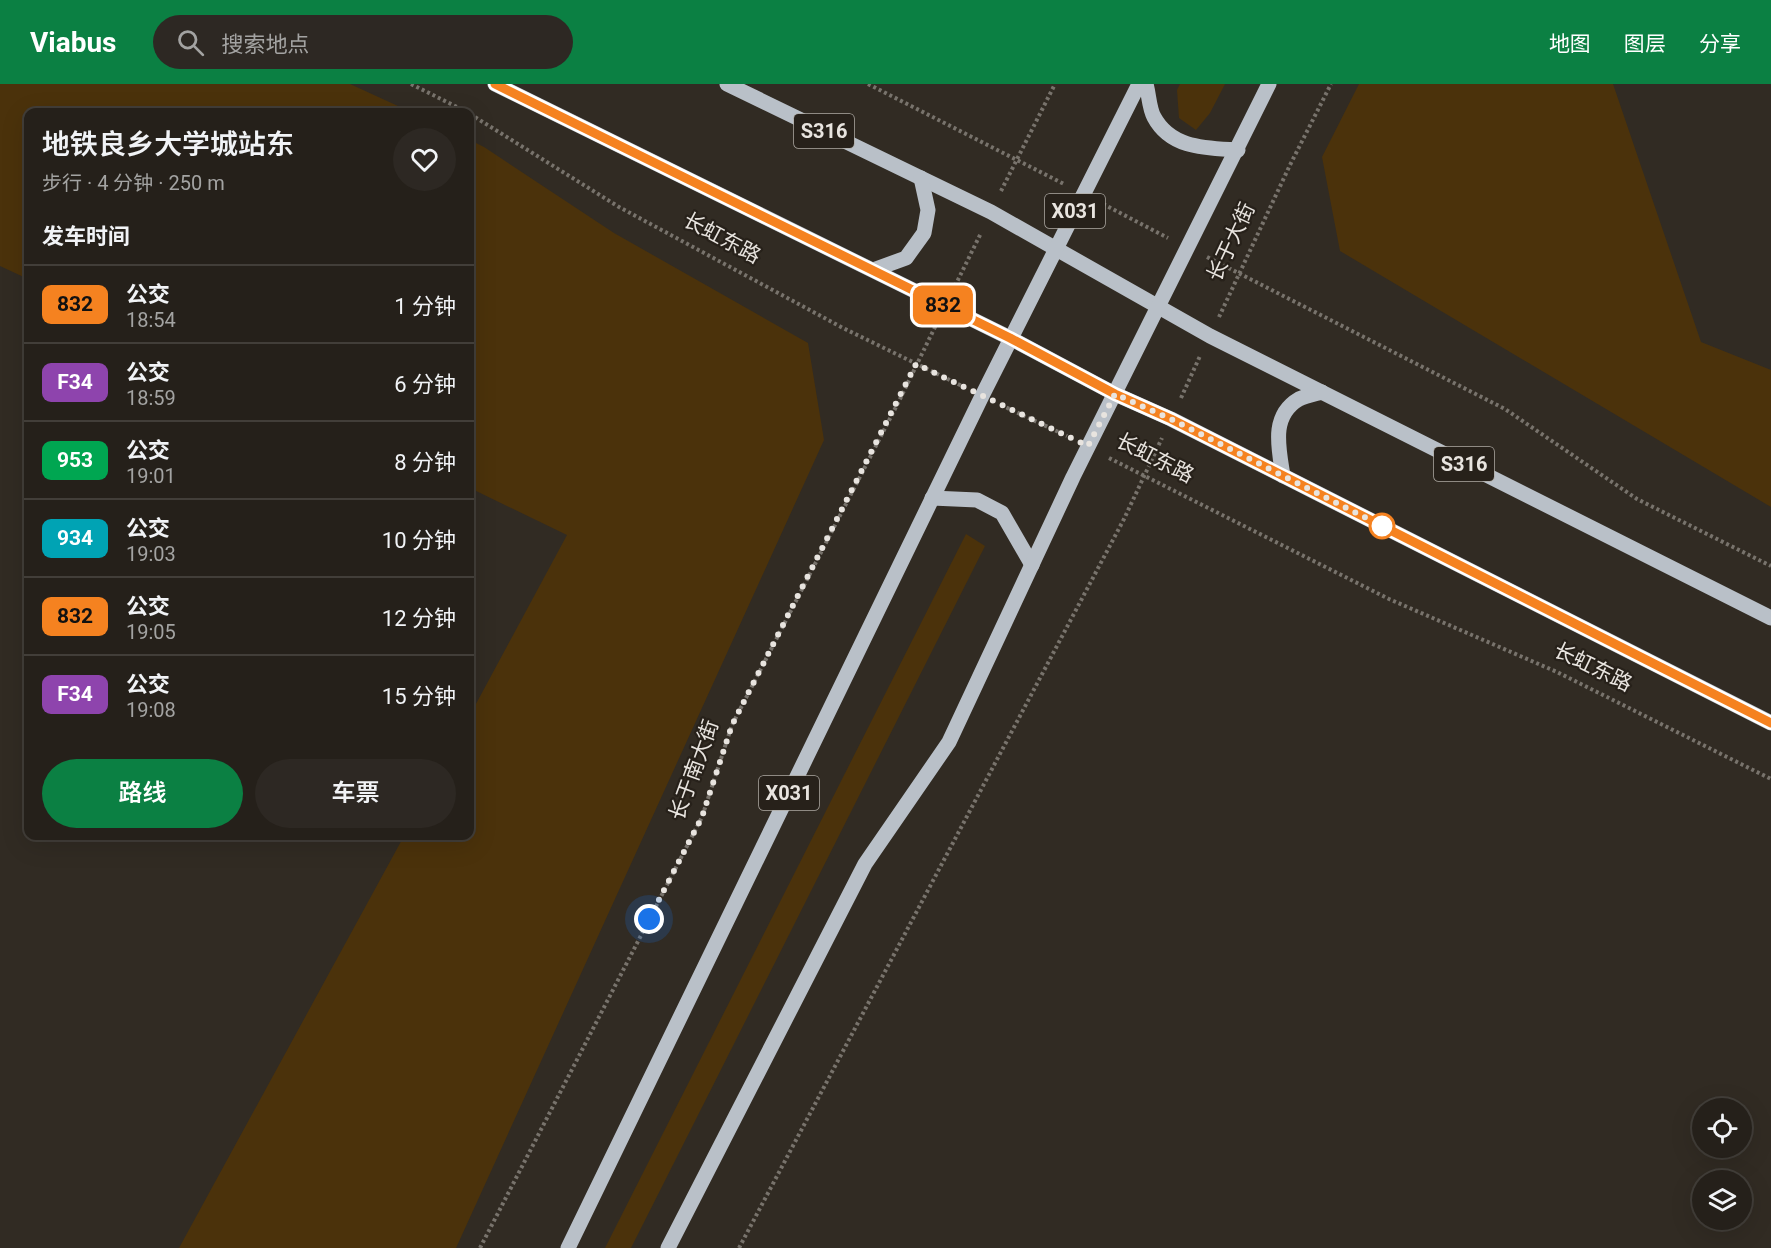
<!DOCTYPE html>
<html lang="zh">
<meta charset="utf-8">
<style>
body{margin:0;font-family:Roboto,"Noto Sans SC",sans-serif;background:#2d2823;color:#f1f3f6;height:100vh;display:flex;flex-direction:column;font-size:22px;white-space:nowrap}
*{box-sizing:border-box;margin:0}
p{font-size:20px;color:#a3a3a2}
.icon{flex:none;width:33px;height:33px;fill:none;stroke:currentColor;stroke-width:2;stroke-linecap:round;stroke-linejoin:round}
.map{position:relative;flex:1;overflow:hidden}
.drawer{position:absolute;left:24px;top:24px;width:450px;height:732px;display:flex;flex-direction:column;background:#25201a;border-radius:12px;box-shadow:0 6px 24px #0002,0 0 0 2px #423e39}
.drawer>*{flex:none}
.badge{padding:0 12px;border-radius:9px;font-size:21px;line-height:39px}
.controls{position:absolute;left:1692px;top:1014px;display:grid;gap:12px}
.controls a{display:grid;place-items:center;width:60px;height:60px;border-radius:50%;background:#25201a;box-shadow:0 6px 24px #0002,0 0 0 2px #423e39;font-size:30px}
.you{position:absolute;width:30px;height:30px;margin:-15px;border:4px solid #fff;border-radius:50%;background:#1a73e8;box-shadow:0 0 0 9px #1a73e833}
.map>.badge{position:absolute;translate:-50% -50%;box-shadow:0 0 0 3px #fff}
h2{padding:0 18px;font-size:22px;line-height:54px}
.round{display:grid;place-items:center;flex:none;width:63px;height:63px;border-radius:32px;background:#2d2823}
.head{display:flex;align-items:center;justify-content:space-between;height:102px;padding:0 18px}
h1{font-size:28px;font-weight:600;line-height:45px}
.button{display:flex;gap:12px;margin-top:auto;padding:12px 18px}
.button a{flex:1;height:69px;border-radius:36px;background:#0b8043;color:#fff;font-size:24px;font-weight:600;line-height:69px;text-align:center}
.button a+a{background:#2d2823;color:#f1f3f6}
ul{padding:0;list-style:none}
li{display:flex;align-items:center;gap:18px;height:78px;padding:0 18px;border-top:2px solid #423e39}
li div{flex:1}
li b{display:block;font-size:22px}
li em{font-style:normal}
li .badge{min-width:66px;font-weight:700;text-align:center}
header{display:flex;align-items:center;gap:36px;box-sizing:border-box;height:84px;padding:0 30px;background:#0b8043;color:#fff}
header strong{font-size:28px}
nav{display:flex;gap:33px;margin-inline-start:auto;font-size:21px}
.search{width:420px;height:54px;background:#2d2823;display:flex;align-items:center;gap:15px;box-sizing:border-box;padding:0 21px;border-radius:33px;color:#a3a3a2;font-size:22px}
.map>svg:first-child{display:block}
</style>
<header>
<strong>Viabus</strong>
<div class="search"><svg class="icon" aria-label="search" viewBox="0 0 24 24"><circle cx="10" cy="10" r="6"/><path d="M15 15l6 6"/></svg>搜索地点</div>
<nav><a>地图</a><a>图层</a><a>分享</a></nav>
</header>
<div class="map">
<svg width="1771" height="1164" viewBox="0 0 1771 1164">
<rect width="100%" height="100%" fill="#312b23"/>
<g fill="#4b320b">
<polygon points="0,0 350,0 411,28 28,28 28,195 0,182"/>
<polygon points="1180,0 1225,0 1210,29 1196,46 1179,34 1177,6"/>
<polygon points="1359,0 1613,0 1701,258 1771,286 1771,423 1340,167 1322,73"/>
<polygon points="470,56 484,63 614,149 808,259 824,356 456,1164 179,1164 404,752 470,752 470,631 567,451 470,404"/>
<polygon points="966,450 985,462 631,1164 605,1164"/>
</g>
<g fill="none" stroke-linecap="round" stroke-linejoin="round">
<g stroke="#78736c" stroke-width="4" stroke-dasharray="3 3" stroke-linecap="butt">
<polyline points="411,0 467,28"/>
<polyline points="868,0 1064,100"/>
<polyline points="470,30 619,123 843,244 962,302"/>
<polyline points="1001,107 1055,0"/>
<polyline points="1103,120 1168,154"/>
<polyline points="1207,173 1505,325 1637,415 1771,482"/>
<polyline points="955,202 981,149"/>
<polyline points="1219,233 1290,81 1331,0"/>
<polyline points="1181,314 1200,272"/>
<polyline points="1001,321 1067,352"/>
<polyline points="1109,374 1389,515 1557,588 1771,695"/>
<polyline points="480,1164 702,733 732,641 899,317 936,241"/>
<polyline points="739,1164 1124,435 1162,354"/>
</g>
<g stroke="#b9c0c8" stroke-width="15">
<polyline points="495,0 1010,254 1115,310 1171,335 1771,639"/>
<polyline points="727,0 991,128 1210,252 1771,534"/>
<path d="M1146,0C1149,10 1149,24 1154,33C1171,65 1207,64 1238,66"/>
<polyline points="873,186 906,174 924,149 928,126 921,94"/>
<path d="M1283,392C1279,365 1270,332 1299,315C1306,312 1315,310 1322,308"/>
<polyline points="932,414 977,416 1002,429 1032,481"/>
<polyline points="568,1164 982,312 1139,0"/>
<polyline points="668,1164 865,780 949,658 1073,393 1269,0"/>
</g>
</g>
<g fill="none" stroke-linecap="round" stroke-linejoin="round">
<defs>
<polyline id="line" points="495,0 1010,254 1115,310 1171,335 1771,639"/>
</defs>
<use href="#line" stroke="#fff" stroke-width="14"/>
<use href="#line" stroke="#f58220" stroke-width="9"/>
<polyline stroke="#e8e4df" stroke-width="6" stroke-dasharray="0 10.8" points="649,835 702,733 732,641 916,280 1088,362 1115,310 1171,335 1382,442"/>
</g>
<circle fill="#fff" stroke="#f58220" stroke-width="3" cx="1382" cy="442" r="12"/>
<g text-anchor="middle" stroke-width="4.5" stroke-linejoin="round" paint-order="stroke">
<g fill="#27211a" stroke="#aeaaa4" stroke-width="1.5">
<rect x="794" y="30" width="60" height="34" rx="4.5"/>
<rect x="1045" y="110" width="60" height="34" rx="4.5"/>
<rect x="1434" y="363" width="60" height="34" rx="4.5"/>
<rect x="759" y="692" width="60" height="34" rx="4.5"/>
</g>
<g font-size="20" font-weight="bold" fill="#e8e4df">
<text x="824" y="54">S316</text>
<text x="1075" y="134">X031</text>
<text x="1464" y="387">S316</text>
<text x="789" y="716">X031</text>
</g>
<g font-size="21" fill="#e8e4df" stroke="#27211a">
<text transform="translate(722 154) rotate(28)" y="7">长虹东路</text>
<text transform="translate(1231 158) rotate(-65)" y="7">长于大街</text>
<text transform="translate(1155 374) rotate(27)" y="7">长虹东路</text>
<text transform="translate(1593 583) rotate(26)" y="7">长虹东路</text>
<text transform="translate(694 686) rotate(-70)" y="7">长于南大街</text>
</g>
</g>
</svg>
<div class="controls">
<a><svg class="icon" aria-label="locate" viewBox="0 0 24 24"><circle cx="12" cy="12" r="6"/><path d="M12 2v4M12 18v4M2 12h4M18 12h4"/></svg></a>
<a><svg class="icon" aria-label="layers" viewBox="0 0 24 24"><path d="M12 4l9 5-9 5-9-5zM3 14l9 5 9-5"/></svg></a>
</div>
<div class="you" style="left:649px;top:835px"></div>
<b class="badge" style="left:943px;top:221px;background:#f58220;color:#111">832</b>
<section class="drawer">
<div class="head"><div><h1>地铁良乡大学城站东</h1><p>步行 · 4 分钟 · 250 m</p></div><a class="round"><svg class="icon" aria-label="heart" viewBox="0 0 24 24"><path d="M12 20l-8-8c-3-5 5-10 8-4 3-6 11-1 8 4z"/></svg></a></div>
<h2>发车时间</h2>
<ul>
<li><span class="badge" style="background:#f58220;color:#111">832</span><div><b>公交</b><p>18:54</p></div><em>1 分钟</em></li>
<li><span class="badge" style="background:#8e44ad;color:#fff">F34</span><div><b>公交</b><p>18:59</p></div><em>6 分钟</em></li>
<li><span class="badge" style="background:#00a651;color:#fff">953</span><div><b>公交</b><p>19:01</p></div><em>8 分钟</em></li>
<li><span class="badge" style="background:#00a3b4;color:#fff">934</span><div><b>公交</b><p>19:03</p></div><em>10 分钟</em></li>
<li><span class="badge" style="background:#f58220;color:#111">832</span><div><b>公交</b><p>19:05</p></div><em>12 分钟</em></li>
<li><span class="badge" style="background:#8e44ad;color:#fff">F34</span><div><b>公交</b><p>19:08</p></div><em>15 分钟</em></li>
</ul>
<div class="button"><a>路线</a><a>车票</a></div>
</section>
</div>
